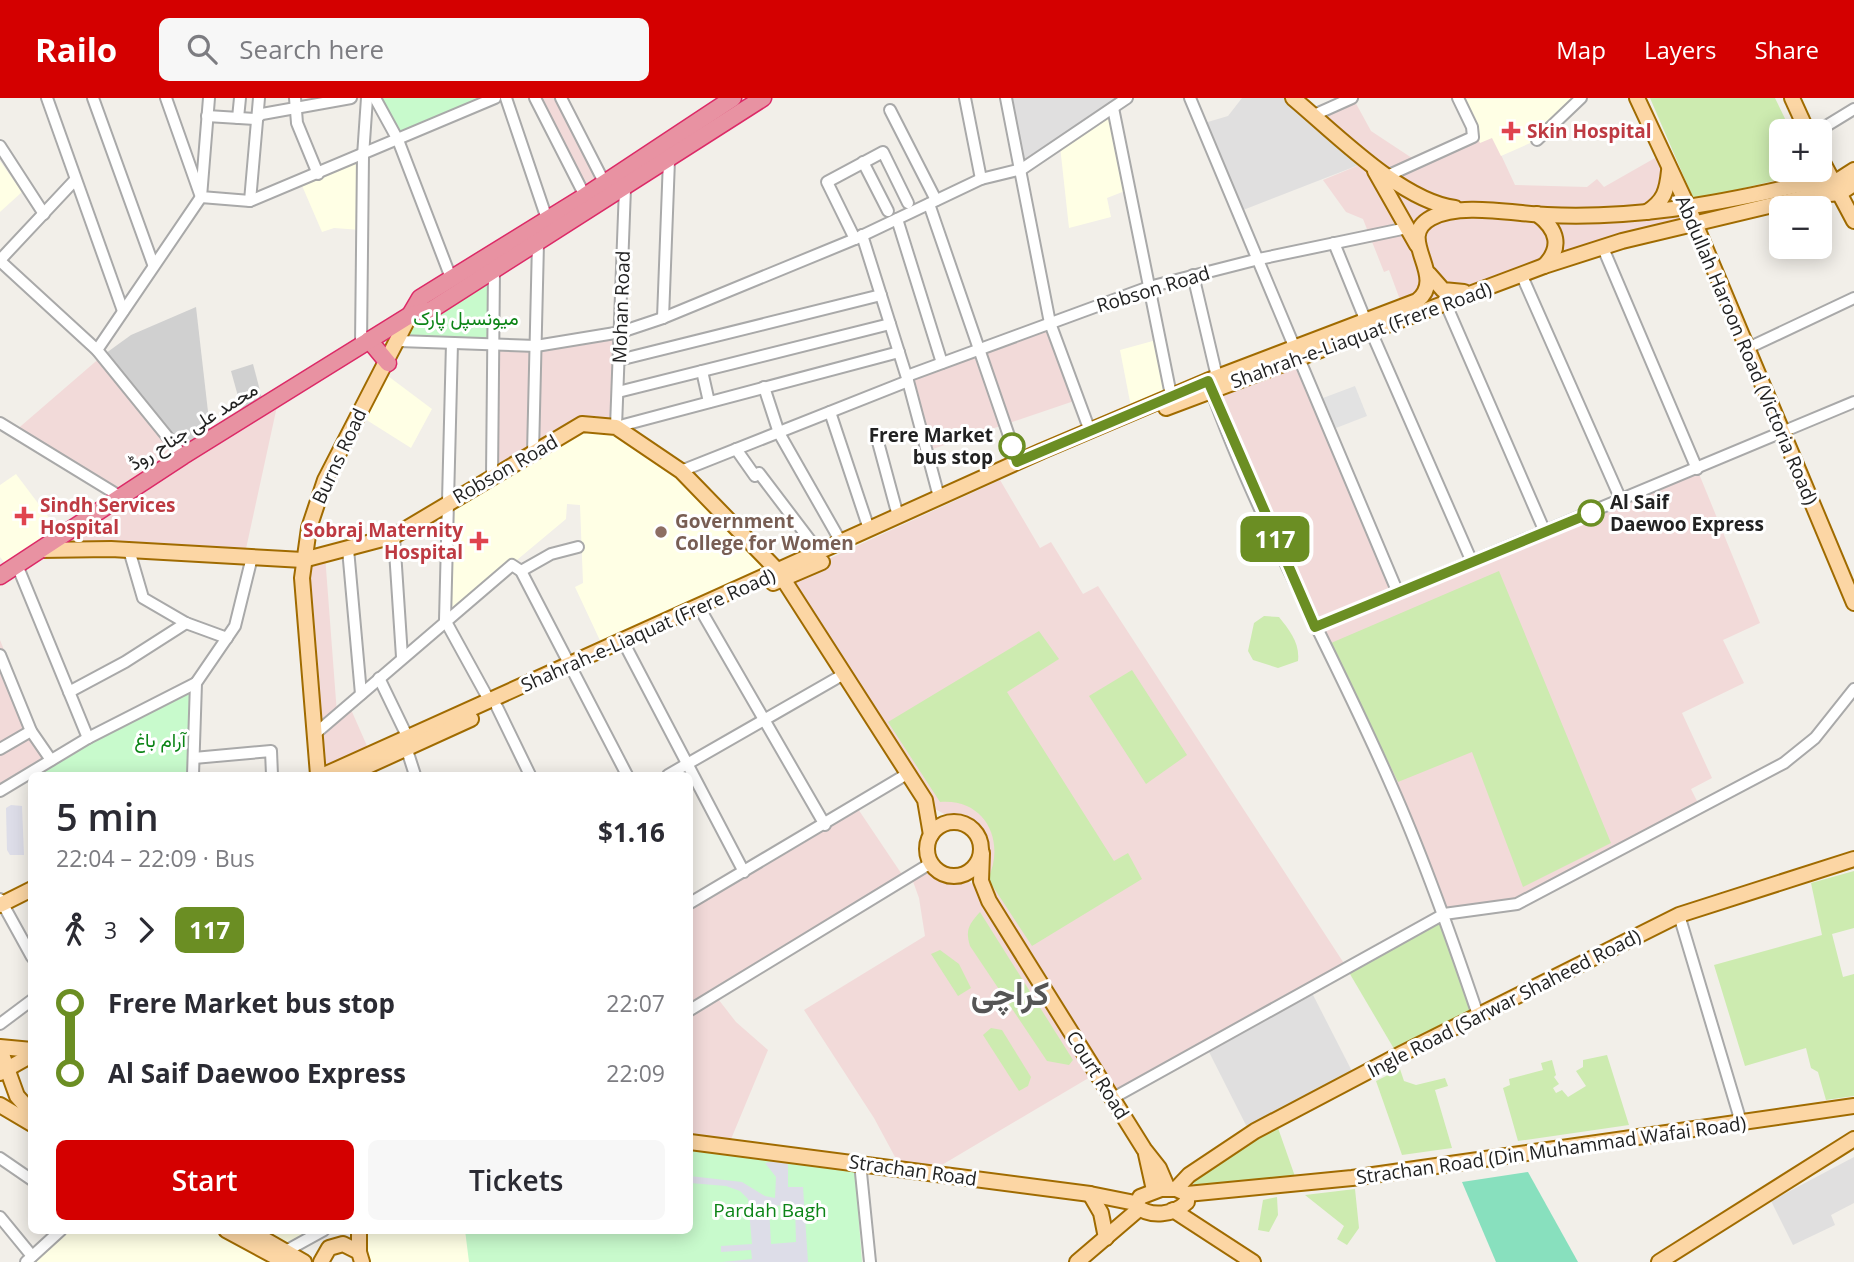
<!DOCTYPE html>
<meta charset="utf-8">
<style>
body{margin:0;font-family:"Open Sans",Vazirmatn,sans-serif;background:#f7f7f7;color:#2b2b33;height:100vh;display:flex;flex-direction:column;font-size:26px;white-space:nowrap}
*{box-sizing:border-box;margin:0}
p{font-size:23px;color:#7c7c81}
.icon{flex:none;width:38px;height:38px;fill:none;stroke:currentColor;stroke-width:2;stroke-linecap:round;stroke-linejoin:round}
.map{position:relative;flex:1;overflow:hidden}
.side{position:absolute;left:28px;top:674px;width:665px;height:462px;display:flex;flex-direction:column;background:#fff;border-radius:10px;box-shadow:0 4px 18px #0003}
.side>*{flex:none}
.badge{padding:0 14px;border-radius:10px;font-size:24px;line-height:46px}
.buttons{position:absolute;left:1769px;top:21px;display:grid;gap:14px}
.buttons a{display:grid;place-items:center;width:63px;height:63px;border-radius:10px;background:#fff;box-shadow:0 4px 18px #0003;font-size:35px}
.map>.badge{position:absolute;translate:-50% -50%;box-shadow:0 0 0 4px #fff}
.legs{display:flex;align-items:center;gap:10px;height:77px;padding:0 28px;font-size:23px}
.legs p{margin-inline-start:auto}
.head{display:flex;align-items:center;justify-content:space-between;height:119px;padding:0 28px}
h1{font-size:38px;font-weight:600;line-height:52px}
.action{display:flex;gap:14px;margin-top:auto;padding:14px 28px}
.action a{flex:1;height:80px;border-radius:10px;background:#d40000;color:#fff;font-size:28px;font-weight:600;line-height:80px;text-align:center}
.action a+a{background:#f7f7f7;color:#2b2b33}
ul{padding:0 28px;list-style:none}
li{display:flex;align-items:center;gap:24px;height:70px;font-size:26px}
li i{display:grid;place-items:center;width:10px;height:100%;margin:0 9px;background:currentColor}
li i::after{content:'';width:18px;height:18px;margin:-9px;border:5px solid;border-radius:50%;background:#fff}
li p{margin-inline-start:auto}
li:first-child i{background:linear-gradient(#0000 50%,currentColor 0)}
li:last-child i{background:linear-gradient(currentColor 50%,#0000 0)}
header{display:flex;align-items:center;gap:42px;box-sizing:border-box;height:98px;padding:0 35px;background:#d40000;color:#fff}
header strong{font-size:33px}
nav{display:flex;gap:38px;margin-inline-start:auto;font-size:24px}
.search{width:490px;height:63px;background:#f7f7f7;display:flex;align-items:center;gap:18px;box-sizing:border-box;padding:0 24px;border-radius:10px;color:#7c7c81;font-size:26px}
.map>svg:first-child{display:block}
</style>
<header>
<strong>Railo</strong>
<div class="search"><svg class="icon" aria-label="search" viewBox="0 0 24 24"><circle cx="10" cy="10" r="6"/><path d="M15 15l6 6"/></svg>Search here</div>
<nav><a>Map</a><a>Layers</a><a>Share</a></nav>
</header>
<div class="map">
<svg width="1854" height="1164" viewBox="0 0 1854 1164">
<rect width="100%" height="100%" fill="#f2efe9"/>
<g fill="#e0dfdf">
<polygon points="1006,0 1127,0 1022,71"/>
<polygon points="1242,0 1294,0 1369,63 1238,114 1201,26 1228,18"/>
<polygon points="1310,891 1358,985 1254,1043 1206,948"/>
<polygon points="1854,1059 1854,1105 1831,1117 1835,1127 1793,1147 1771,1103"/>
</g>
<g fill="#f2dad9">
<polygon points="535,0 561,0 604,84 585,98"/>
<polygon points="1353,0 1371,33 1418,64 1489,31 1515,87 1587,89 1597,81 1604,89 1662,56 1695,126 1406,218 1389,172 1384,174 1363,121 1346,114 1323,82 1369,63 1314,17"/>
<polygon points="1050,225 1077,302 927,353 907,278"/>
<polygon points="616,230 610,328 487,381 490,251"/>
<polygon points="102,258 183,358 279,299 244,460 45,448 121,399 14,334"/>
<polygon points="1298,258 1398,494 1697,371 1760,525 1723,542 1744,585 1682,615 1712,680 1691,691 1700,709 1517,806 1444,816 1211,292"/>
<polygon points="1000,382 1040,450 1051,444 1083,496 1098,488 1347,870 1113,1000 1097,975 930,1074 901,1070 874,1020 804,912 925,838 919,800 911,778 931,768 971,785 987,801 974,770 979,762 981,745 974,732 935,711 925,702 785,481"/>
<polygon points="325,457 337,616 349,607 371,657 324,677 303,462"/>
<polygon points="0,542 37,634 56,660 0,692"/>
<polygon points="856,708 905,781 690,908 690,804"/>
<polygon points="715,897 736,924 768,952 729,1046 690,1040 690,913"/>
</g>
<g fill="#ffffe5">
<polygon points="1581,0 1537,42 1501,58 1492,40 1480,45 1459,1"/>
<polygon points="1113,10 1130,91 1107,100 1111,119 1069,130 1060,48"/>
<polygon points="363,58 361,132 334,130 322,134 300,83"/>
<polygon points="0,63 22,94 0,114"/>
<polygon points="1160,241 1171,297 1132,314 1120,252"/>
<polygon points="388,278 432,311 411,350 365,321"/>
<polygon points="582,326 616,329 681,373 778,473 604,551 575,489 583,485 580,407 567,406 566,421 445,522 449,403"/>
<polygon points="16,376 62,437 10,472 0,459 0,387"/>
<polygon points="61,1132 324,1132 286,1153 285,1164 26,1164"/>
<polygon points="359,1132 466,1132 470,1164 363,1164"/>
</g>
<g fill="#d0d0d0">
<polygon points="196,209 211,340 183,358 102,258 131,237"/>
<polygon points="253,266 264,308 244,320 231,273"/>
</g>
<g fill="#cdebb0">
<polygon points="1650,0 1775,0 1791,33 1782,33 1782,72 1810,74 1694,102"/>
<polygon points="1499,473 1611,745 1523,789 1472,654 1398,684 1331,545"/>
<path d="M1264,518L1279,519C1290,533 1300,545 1298,563L1278,570L1253,562L1248,553L1254,525Z"/>
<path d="M1039,533L1059,561L1007,594L1114,763L1128,755L1142,781L1032,848L988,781C1006,743 985,700 940,704L888,624Z"/>
<polygon points="1132,572 1187,657 1146,686 1089,598"/>
<polygon points="1854,773 1854,830 1832,836 1843,879 1854,876 1854,998 1826,1002 1818,974 1811,970 1806,950 1745,968 1714,867 1822,837 1811,785"/>
<path d="M980,814L1073,962L1069,967L1047,963L970,848C965,832 969,826 980,814Z"/>
<polygon points="1444,816 1478,917 1400,961 1347,871"/>
<polygon points="940,852 959,866 971,890 958,898 931,856"/>
<polygon points="991,930 1002,932 1031,979 1028,988 1019,993 983,937"/>
<polygon points="1607,957 1629,1027 1518,1043 1503,990 1510,987 1509,981 1543,972 1541,965 1552,962 1556,977 1554,979 1559,986 1553,990 1556,995 1562,992 1568,999 1586,988 1576,973 1583,969 1583,962"/>
<polygon points="1400,971 1404,983 1416,987 1445,980 1448,988 1435,992 1452,1050 1402,1057 1376,983"/>
<polygon points="1278,1030 1298,1087 1198,1100 1192,1078"/>
<polygon points="1355,1091 1359,1130 1347,1147 1337,1141 1344,1128 1305,1097"/>
<polygon points="1277,1099 1278,1117 1269,1134 1258,1132 1263,1102"/>
</g>
<g fill="#c8facc">
<polygon points="375,0 495,0 398,42"/>
<polygon points="494,172 494,247 399,243 410,217"/>
<polygon points="196,585 193,677 32,677 31,686 26,677"/>
<polygon points="690,1050 855,1071 862,1164 469,1164 465,1132 690,1132"/>
</g>
<polygon fill="#88e0be" points="1528,1074 1578,1164 1496,1164 1462,1084"/>
<polygon fill="#e2e2e2" points="1355,288 1367,318 1336,330 1323,300"/>
<g fill="#dddde8" fill-rule="evenodd">
<polygon points="11,707 22,708 24,757 10,757 7,752 6,710"/>
<path d="M771,1055L783,1056V1064L788,1065V1089H803L808,1164H722L752,1161L751,1152L721,1154V1148L752,1146L748,1101L740,1093L726,1088L690,1085V1078L742,1084L765,1098L775,1100L776,1079L765,1065L771,1064ZM795,1107L796,1144L771,1146L769,1108Z"/>
</g>
<g fill="none" stroke-linecap="round" stroke-linejoin="round">
<defs>
<g id="minor">
<polyline points="47,0 123,213"/>
<polyline points="93,0 153,166"/>
<polyline points="166,0 201,99 250,103 495,0"/>
<polyline points="295,0 297,25 318,76"/>
<polyline points="375,0 398,42 451,180"/>
<polyline points="506,0 547,121"/>
<polyline points="535,0 585,98"/>
<polyline points="561,0 604,84"/>
<polyline points="965,0 981,81"/>
<polyline points="1006,0 1050,225 1090,333"/>
<polyline points="1190,0 1294,248"/>
<polyline points="1113,10 1171,297"/>
<polyline points="890,12 936,102"/>
<polyline points="1314,17 1352,0"/>
<polyline points="207,18 255,21 262,16 351,0"/>
<polyline points="238,20 240,0"/>
<polyline points="1818,33 1854,11"/>
<polyline points="1537,42 1581,0"/>
<polyline points="0,48 44,116"/>
<polyline points="863,64 888,113"/>
<polyline points="1387,78 1473,39 1472,29 1458,0"/>
<polyline points="625,90 616,329 899,254"/>
<polyline points="250,103 259,0"/>
<polyline points="929,106 1018,364"/>
<polyline points="897,121 942,265"/>
<polyline points="862,137 908,283 939,399"/>
<polyline points="855,141 827,84 883,54 908,105"/>
<polyline points="1334,145 1365,221"/>
<polyline points="1603,150 1697,371"/>
<polyline points="0,162 75,82"/>
<polyline points="0,163 97,252 183,358"/>
<polyline points="1193,177 1217,279"/>
<polyline points="1522,178 1621,402"/>
<polyline points="1445,204 1545,434"/>
<polyline points="663,220 669,62"/>
<polyline points="1370,231 1472,464"/>
<polyline points="399,243 536,248 621,234 663,220 855,141 981,81 1022,71 1127,0"/>
<polyline points="452,245 445,522 489,602"/>
<polyline points="361,247 363,58 367,0"/>
<polyline points="1746,251 1854,200"/>
<polyline points="97,252 201,99 209,0"/>
<polyline points="1298,258 1398,495"/>
<polyline points="619,262 881,197"/>
<polyline points="702,273 709,304"/>
<polyline points="907,278 1149,189 1259,161 1407,130"/>
<polyline points="764,289 779,335 841,444"/>
<path d="M1210,289C1259,427 1334,555 1392,689C1425,763 1452,840 1478,917"/>
<polyline points="618,294 890,226"/>
<polyline points="830,314 869,431"/>
<polyline points="0,325 121,399"/>
<polyline points="878,344 898,418"/>
<polyline points="736,351 755,378 759,375 819,454"/>
<polyline points="533,355 538,145"/>
<polyline points="681,373 908,283"/>
<polyline points="492,378 494,172"/>
<polyline points="394,438 402,559"/>
<polyline points="348,451 361,596"/>
<polyline points="129,452 143,500 186,525 227,540"/>
<polyline points="17,467 88,640"/>
<polyline points="521,473 551,456 578,449"/>
<polyline points="703,516 825,727"/>
<polyline points="1315,529 1854,304"/>
<polyline points="626,549 744,774"/>
<polyline points="0,557 31,633 51,662"/>
<polyline points="379,580 408,640"/>
<polyline points="69,594 125,564 186,525"/>
<polyline points="497,609 530,677"/>
<polyline points="316,635 512,467 521,473 627,677"/>
<polyline points="0,651 31,633"/>
<polyline points="407,652 415,677"/>
<polyline points="194,660 271,653 272,677"/>
<polyline points="193,677 196,585 235,528 252,459"/>
<polyline points="668,677 844,576"/>
<polyline points="0,693 88,640 196,585"/>
<polyline points="0,801 32,859"/>
<polyline points="690,805 907,676"/>
<polyline points="1679,817 1741,1024"/>
<polyline points="690,912 931,765"/>
<polyline points="0,926 32,902"/>
<polyline points="1113,1000 1444,816 1517,806 1784,665 1815,640 1854,591"/>
<polyline points="0,1060 32,1082"/>
<polyline points="860,1065 870,1164"/>
<polyline points="0,1119 32,1158"/>
<polyline points="286,1153 324,1132"/>
<polyline points="26,1164 61,1132"/>
</g>
<g id="major">
<path d="M1293,0C1335,35 1401,103 1455,110"/>
<polyline points="1637,0 1689,111 1854,505"/>
<polyline points="1792,0 1807,33"/>
<polyline points="1820,59 1854,123"/>
<polyline points="1375,73 1417,147"/>
<path d="M1647,114C1664,103 1667,93 1669,73"/>
<path d="M1537,116C1557,131 1563,149 1544,168"/>
<polyline points="1429,176 1443,192 1464,194"/>
<polyline points="1166,310 1544,168 1622,143 1810,98 1840,95 1854,86"/>
<polyline points="40,452 111,451 303,462 394,438 582,326 616,329 681,373 778,473 925,702 931,737"/>
<polyline points="773,485 822,464"/>
<polyline points="318,677 302,480 309,430 325,382 410,217"/>
<path d="M324,677L1042,353L1207,283L1417,203C1449,178 1394,140 1431,120C1460,104 1515,116 1547,117C1632,121 1712,107 1794,88C1806,85 1819,87 1831,85C1839,83 1847,76 1854,72"/>
<polyline points="348,677 471,621"/>
<circle cx="954" cy="751" r="27"/>
<polyline points="982,755 981,783 989,803 1144,1051 1159,1070 1168,1091"/>
<polyline points="0,807 32,791"/>
<polyline points="0,949 32,952"/>
<polyline points="0,951 17,998 32,1015"/>
<polyline points="0,975 32,957"/>
<polyline points="0,1007 32,1026"/>
<polyline points="690,1044 1090,1096 1135,1105"/>
<polyline points="1146,1056 1154,1092"/>
<path d="M1161,1091H1176L1187,1096V1104C1174,1117 1151,1120 1136,1108L1140,1099Z"/>
<polyline points="1176,1091 1189,1077 1255,1033 1401,956 1679,817 1854,761"/>
<polyline points="1090,1096 1101,1115 1106,1140"/>
<polyline points="1187,1096 1352,1080 1854,1008"/>
<polyline points="1173,1112 1253,1164"/>
<polyline points="226,1132 285,1164"/>
<polyline points="248,1132 304,1164"/>
<polyline points="359,1154 359,1132"/>
<polyline points="321,1164 329,1150 343,1146 359,1154 362,1164"/>
<polyline points="1077,1164 1139,1111"/>
<polyline points="1659,1164 1854,1041"/>
</g>
<g id="highway">
<polyline points="410,217 420,200 585,98 733,0"/>
<polyline points="369,242 388,265"/>
<polyline points="0,478 183,358 410,217 431,212 763,0"/>
</g>
</defs>
<use href="#minor" stroke="#a9a9a9" stroke-width="14"/>
<use href="#major" stroke="#a06b00" stroke-width="18"/>
<use href="#highway" stroke="#dc2a67" stroke-width="19"/>
<use href="#minor" stroke="#fff" stroke-width="10"/>
<use href="#major" stroke="#fcd6a4" stroke-width="14"/>
<use href="#highway" stroke="#e892a2" stroke-width="16"/>
</g>
<g fill="none" stroke-linecap="round" stroke-linejoin="round">
<defs>
<polyline id="line-1" points="1012,348 1017,364 1208,283 1315,529 1591,415"/>
</defs>
<use href="#line-1" stroke="#fff" stroke-width="16"/>
<use href="#line-1" stroke="#6b8e23" stroke-width="10"/>
</g>
<g fill="#e0444e" stroke="#fff" stroke-width="2.5">
<path d="M1507.5 22.5h7v7h7v7h-7v7h-7v-7h-7v-7h7z"/>
<path d="M20.5 407.5h7v7h7v7h-7v7h-7v-7h-7v-7h7z"/>
<path d="M475.5 432.5h7v7h7v7h-7v7h-7v-7h-7v-7h7z"/>
</g>
<g fill="#fff" stroke="#6b8e23" stroke-width="3.5">
<circle cx="1012" cy="348" r="12"/>
<circle cx="1591" cy="415" r="12"/>
</g>
<circle fill="#8d6e63" stroke="#fff" stroke-width="2.5" cx="661" cy="434" r="7"/>
<g text-anchor="middle" stroke-width="6" stroke-linejoin="round" paint-order="stroke">
<g font-size="19" font-weight="bold" fill="#be3a42" stroke="#fff" text-anchor="start">
<text x="1527" y="40">Skin Hospital</text>
<text x="40" y="414">Sindh Services<tspan x="40" dy="22">Hospital</tspan></text>
<text x="463" y="439" text-anchor="end">Sobraj Maternity<tspan x="463" dy="22">Hospital</tspan></text>
</g>
<g font-size="19" fill="#222" stroke="#fff">
<text transform="translate(1153 191) rotate(-17)" y="7">Robson Road</text>
<text transform="translate(621 209) rotate(-88)" y="7">Mohan Road</text>
<text transform="translate(1361 237) rotate(-20)" y="7">Shahrah-e-Liaquat (Frere Road)</text>
<text transform="translate(1747 252) rotate(67)" y="7">Abdullah Haroon Road (Victoria Road)</text>
<text transform="translate(193 328) rotate(-32)" y="7">محمد علی جناح روڈ</text>
<text transform="translate(339 358) rotate(-65)" y="7">Burns Road</text>
<text transform="translate(505 371) rotate(-30)" y="7">Robson Road</text>
<text transform="translate(648 532) rotate(-24)" y="7">Shahrah-e-Liaquat (Frere Road)</text>
<text transform="translate(1504 905) rotate(-27)" y="7">Ingle Road (Sarwar Shaheed Road)</text>
<text transform="translate(1098 977) rotate(58)" y="7">Court Road</text>
<text transform="translate(1551 1052) rotate(-8)" y="7">Strachan Road (Din Muhammad Wafai Road)</text>
<text transform="translate(913 1072) rotate(8)" y="7">Strachan Road</text>
</g>
<g font-size="19" fill="#0c8416" stroke="#fff">
<text x="466" y="227">میونسپل پارک</text>
<text x="160" y="649">آرام باغ</text>
<text x="770" y="1119">Pardah Bagh</text>
</g>
<g font-size="19" font-weight="bold" fill="#222" stroke="#fff" text-anchor="end">
<text x="993" y="344">Frere Market<tspan x="993" dy="22">bus stop</tspan></text>
<text x="1610" y="411" text-anchor="start">Al Saif<tspan x="1610" dy="22">Daewoo Express</tspan></text>
</g>
<g font-size="19" font-weight="bold" fill="#785e54" stroke="#fff" text-anchor="start">
<text x="675" y="430">Government<tspan x="675" dy="22">College for Women</tspan></text>
</g>
<g font-size="33" font-weight="bold" fill="#555" stroke="#fff">
<text x="1010" y="907">کراچی</text>
</g>
</g>
</svg>
<div class="buttons">
<a>+</a>
<a>−</a>
</div>
<b class="badge" style="left:1275px;top:441px;background:#6b8e23;color:#fff">117</b>
<section class="side">
<div class="head"><div><h1>5 min</h1><p>22:04 – 22:09 · Bus</p></div><b>$1.16</b></div>
<div class="legs"><svg class="icon" aria-label="walk" viewBox="0 0 24 24"><circle cx="13" cy="4" r="2"/><path d="M13 8l-2 6 4 7M11 14l-3 7M7 12l3-4h3l4 4"/></svg>3<svg class="icon" aria-label="forward" viewBox="0 0 24 24"><path d="M9 5l7 7-7 7"/></svg><b class="badge" style="background:#6b8e23;color:#fff">117</b></div>
<ul>
<li><i style="color:#6b8e23"></i><b>Frere Market bus stop</b><p>22:07</p></li>
<li><i style="color:#6b8e23"></i><b>Al Saif Daewoo Express</b><p>22:09</p></li>
</ul>
<div class="action"><a>Start</a><a>Tickets</a></div>
</section>
</div>
